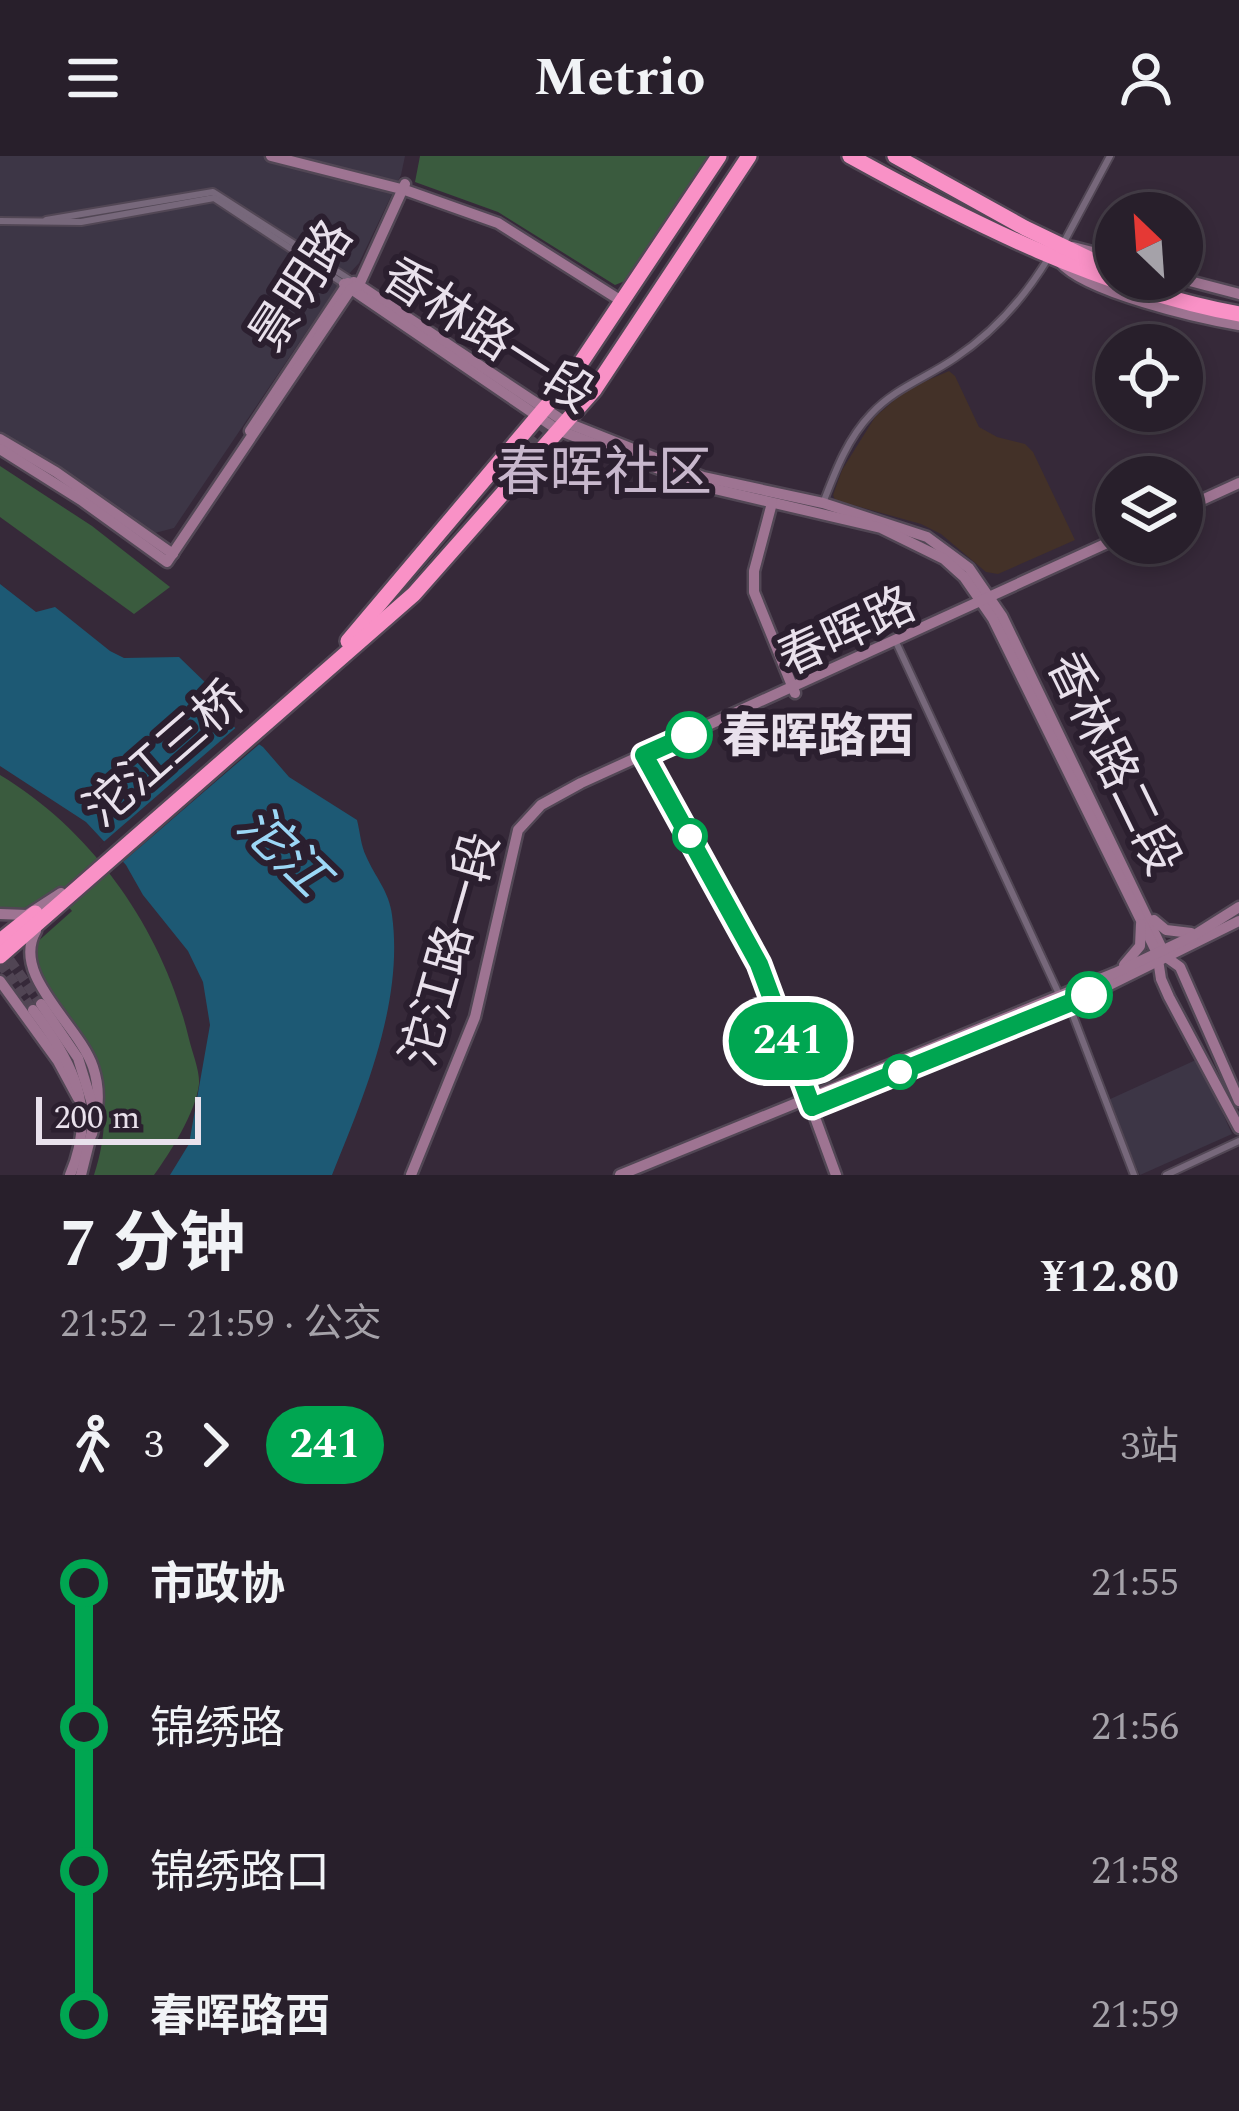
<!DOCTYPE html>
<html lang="zh">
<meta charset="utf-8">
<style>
body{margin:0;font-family:Spectral,"Noto Sans SC",serif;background:#342c37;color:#f1f3f6;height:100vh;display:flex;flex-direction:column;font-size:45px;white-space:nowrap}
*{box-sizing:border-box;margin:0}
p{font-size:39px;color:#a5a2a9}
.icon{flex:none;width:66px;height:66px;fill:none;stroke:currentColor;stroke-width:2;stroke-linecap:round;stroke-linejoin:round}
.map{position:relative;height:1019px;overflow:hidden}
.drawer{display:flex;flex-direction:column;background:#281f2b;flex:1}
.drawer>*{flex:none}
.badge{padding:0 24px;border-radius:39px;font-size:42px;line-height:78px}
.needle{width:78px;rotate:335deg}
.buttons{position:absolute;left:1095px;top:36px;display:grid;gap:24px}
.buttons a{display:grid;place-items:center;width:108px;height:108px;border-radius:50%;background:#281f2b;box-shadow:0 6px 18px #0003,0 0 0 3px #443d47;font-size:60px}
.scale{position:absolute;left:36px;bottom:30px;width:165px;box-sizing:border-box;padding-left:12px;border:6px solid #e9e1ec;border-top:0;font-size:33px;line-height:42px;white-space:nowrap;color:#e9e1ec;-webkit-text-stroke:9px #2b1f2f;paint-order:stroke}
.map>.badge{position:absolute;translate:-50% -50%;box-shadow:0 0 0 6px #fff}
.legs{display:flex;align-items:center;gap:18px;height:132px;padding:0 60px;font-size:39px}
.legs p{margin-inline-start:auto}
.overview{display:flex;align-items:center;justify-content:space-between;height:204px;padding:0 60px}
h1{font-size:66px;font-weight:700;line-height:90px}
ul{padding:0 60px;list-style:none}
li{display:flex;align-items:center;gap:42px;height:144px;font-size:45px}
li i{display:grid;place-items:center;width:18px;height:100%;margin:0 15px;background:currentColor}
li i::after{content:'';width:30px;height:30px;margin:-15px;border:9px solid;border-radius:50%;background:#281f2b}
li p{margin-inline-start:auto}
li:first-child i{background:linear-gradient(#0000 50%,currentColor 0)}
li:last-child i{background:linear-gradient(currentColor 50%,#0000 0)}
header{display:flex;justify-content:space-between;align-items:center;height:156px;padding:0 60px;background:#281f2b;font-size:54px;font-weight:700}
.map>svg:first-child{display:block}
</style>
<header><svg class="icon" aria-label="menu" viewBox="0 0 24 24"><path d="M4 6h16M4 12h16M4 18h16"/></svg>Metrio<svg class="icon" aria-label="person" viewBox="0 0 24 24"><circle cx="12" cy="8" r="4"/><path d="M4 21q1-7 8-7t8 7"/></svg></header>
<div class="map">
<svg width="1239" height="1019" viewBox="0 0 1239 1019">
<rect width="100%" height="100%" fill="#362939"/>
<g fill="#3d3646">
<polygon points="0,0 405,0 401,19 359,107 336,132 174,372 155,377 0,276"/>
<polygon points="1198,903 1232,978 1140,1019 1106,945"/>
</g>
<polygon fill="#433128" points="949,215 955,220 979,271 997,281 1025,288 1033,296 1075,384 998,418 986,416 941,378 921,368 835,344 833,339 842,314 875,261 907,233"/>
<g fill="#3a5b3e">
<polygon points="420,0 711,0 630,123 615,129 498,56 415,26"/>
<polygon points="0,310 92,370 170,431 134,458 0,361"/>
<path d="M0,619C95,676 164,777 189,883C192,896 200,915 199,928C196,956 170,997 154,1019H94C114,958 104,908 67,856C50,832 37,818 35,788L72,755L56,735L31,754L0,752Z"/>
</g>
<path fill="#1d5974" d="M0,428L36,456L55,451L110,495L124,502L179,501L212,533L224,564L263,591L289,621L357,664C360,676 361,690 366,700C375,721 389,735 392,759C404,846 364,940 332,1019H170L189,988L210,869L203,826L188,795L143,739L126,709L86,666L0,610Z"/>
<polygon fill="#362939" points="240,568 264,584 118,710 99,690"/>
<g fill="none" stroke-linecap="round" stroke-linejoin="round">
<g stroke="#514554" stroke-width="10" stroke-dasharray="10 5" stroke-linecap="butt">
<polyline points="1,792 41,848"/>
<polyline points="0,807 33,854"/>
</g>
<polyline stroke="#514554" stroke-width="15" stroke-dasharray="15 8" stroke-linecap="butt" points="514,313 588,223"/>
<defs>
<g id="street">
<polyline points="46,64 213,36 352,125"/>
<polyline points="0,65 81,66 214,42 344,128"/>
<polyline points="1064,86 1110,0"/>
<path d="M823,347C835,316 847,283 871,258C895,232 926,222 955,202C994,176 1025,141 1049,101"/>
<polyline points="895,484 1059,838"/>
<polyline points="1069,849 1134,1019"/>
<polyline points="1166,1019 1239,985"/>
</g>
<g id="secondary">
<polyline points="271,0 405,34 498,67 623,146"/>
<polyline points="1073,91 1116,102"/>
<path d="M1060,106C1085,136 1198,162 1239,169"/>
<polyline points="1182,123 1239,138"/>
<polyline points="354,126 565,266 703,321 823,347 927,381 969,412 1002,460 1166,801"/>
<polyline points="344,128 558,274 706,331 881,372 944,403 964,421 993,463 1157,797 1161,823 1169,841 1239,972"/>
<polyline points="250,275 348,127"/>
<polyline points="0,283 56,316 173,398"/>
<polyline points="0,293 81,344 167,406 351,133 359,129 405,28"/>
<polyline points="772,347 754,415 754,436 795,537"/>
<polyline points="1182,353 1239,327"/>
<polyline points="643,599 759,808 836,1019"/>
<polyline points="0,758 27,759 61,737"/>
<polyline points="1154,764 1166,774 1191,777"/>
<path d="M36,775C10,819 79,869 93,911C101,935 98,954 92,978"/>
<polyline points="1166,801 1180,811 1239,945"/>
<polyline points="1124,809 1140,790 1141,768"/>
<polyline points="0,825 58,905 78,942"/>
<polyline points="41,848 78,902 93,951"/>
<path d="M33,854C73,906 98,954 70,1019"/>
<polyline points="830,944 1069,849 1239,765"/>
<polyline points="81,1019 92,975"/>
<polyline points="411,1019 475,861 518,674 541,649 581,627 1116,383"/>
<polyline points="620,1019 1115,817 1193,780 1239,751"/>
</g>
<g id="highway">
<path d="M850,0C973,68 1100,132 1239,158"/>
<polyline points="895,0 1025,72 1102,109"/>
<polyline points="348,485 572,220 719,0"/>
<polyline points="0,785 35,757"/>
<polyline points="0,800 414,438 594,234 749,0"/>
</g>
</defs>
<use href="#street" stroke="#524755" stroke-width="10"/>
<use href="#secondary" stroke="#524755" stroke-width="15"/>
<use href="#highway" stroke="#524755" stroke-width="20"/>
<use href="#street" stroke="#77687b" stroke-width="6"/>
<use href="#secondary" stroke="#9e7492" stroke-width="10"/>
<use href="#highway" stroke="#f991c6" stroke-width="15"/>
</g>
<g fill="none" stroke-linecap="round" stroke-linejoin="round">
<defs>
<polyline id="line-1" points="689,579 644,599 759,808 812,951 1089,839"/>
</defs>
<use href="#line-1" stroke="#fff" stroke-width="27"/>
<use href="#line-1" stroke="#00a651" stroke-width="18"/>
</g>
<g fill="#fff" stroke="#00a651" stroke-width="6">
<circle cx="689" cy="579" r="21"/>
<circle cx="690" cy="680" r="15"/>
<circle cx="1089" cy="839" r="21"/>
<circle cx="900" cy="916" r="15"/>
</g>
<g text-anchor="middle" stroke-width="12" stroke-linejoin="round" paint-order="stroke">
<g font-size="48" fill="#e9e1ec" stroke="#2b1f2f">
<text transform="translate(300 129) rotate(-57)" y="17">景明路</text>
<text transform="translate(489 178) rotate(33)" y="17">香林路一段</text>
<text transform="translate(846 474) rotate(-25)" y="17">春晖路</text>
<text transform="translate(163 597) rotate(-41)" y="17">沱江三桥</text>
<text transform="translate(1115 607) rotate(64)" y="17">香林路二段</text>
<text transform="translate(449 793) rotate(-74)" y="17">沱江路一段</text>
</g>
<g font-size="48" font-weight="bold" fill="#e9e1ec" stroke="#2b1f2f" text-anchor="start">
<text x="722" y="596">春晖路西</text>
</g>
<g font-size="51" font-style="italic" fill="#9cd7f6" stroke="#2b1f2f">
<text transform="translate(284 694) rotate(44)" y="18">沱江</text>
</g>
<g font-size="54" fill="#c8b8cd" stroke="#2b1f2f">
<text x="604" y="334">春晖社区</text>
</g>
</g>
</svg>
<div class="buttons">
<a><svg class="needle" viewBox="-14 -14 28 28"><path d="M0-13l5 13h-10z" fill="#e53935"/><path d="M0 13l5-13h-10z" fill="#a5a2a9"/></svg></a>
<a><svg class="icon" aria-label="locate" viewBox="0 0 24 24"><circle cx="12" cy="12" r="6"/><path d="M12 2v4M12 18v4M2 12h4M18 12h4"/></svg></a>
<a><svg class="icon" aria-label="layers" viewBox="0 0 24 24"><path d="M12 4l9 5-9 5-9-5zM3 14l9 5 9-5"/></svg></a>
</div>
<div class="scale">200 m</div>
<b class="badge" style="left:788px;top:885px;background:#00a651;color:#fff">241</b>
</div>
<section class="drawer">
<div class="overview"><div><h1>7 分钟</h1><p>21:52 – 21:59 · 公交</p></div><b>¥12.80</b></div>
<div class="legs"><svg class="icon" aria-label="walk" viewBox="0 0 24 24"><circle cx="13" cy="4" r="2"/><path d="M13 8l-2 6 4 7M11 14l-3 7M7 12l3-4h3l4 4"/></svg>3<svg class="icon" aria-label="forward" viewBox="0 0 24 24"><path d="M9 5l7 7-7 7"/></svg><b class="badge" style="background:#00a651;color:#fff">241</b><p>3站</p></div>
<ul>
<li><i style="color:#00a651"></i><b>市政协</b><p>21:55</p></li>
<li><i style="color:#00a651"></i><span>锦绣路</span><p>21:56</p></li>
<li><i style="color:#00a651"></i><span>锦绣路口</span><p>21:58</p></li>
<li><i style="color:#00a651"></i><b>春晖路西</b><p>21:59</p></li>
</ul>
</section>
